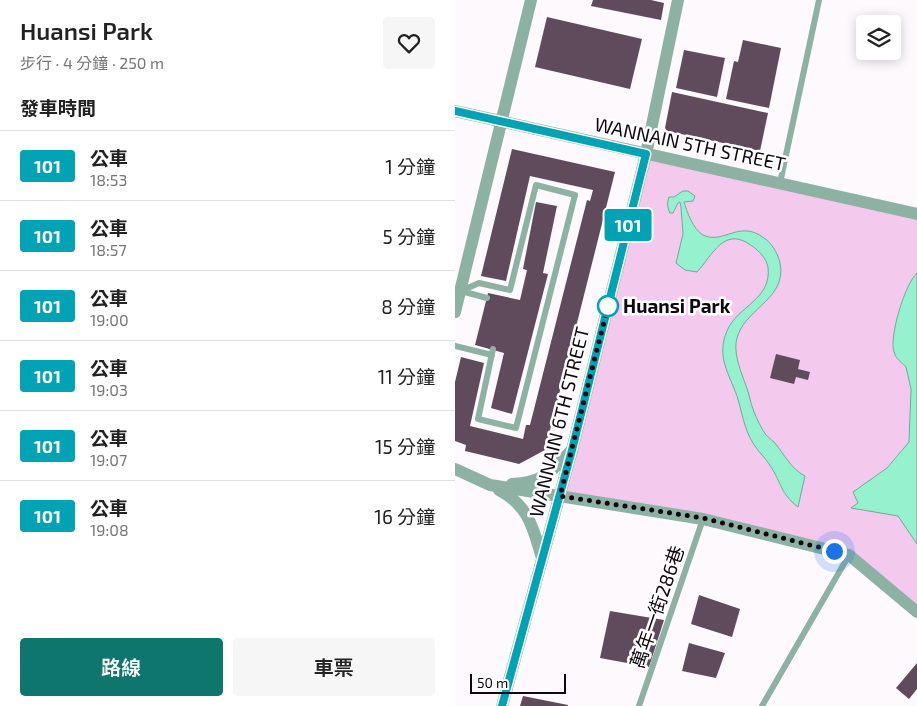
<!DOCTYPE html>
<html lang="zh-TW">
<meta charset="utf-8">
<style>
body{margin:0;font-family:"Exo 2","Noto Sans TC",sans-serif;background:#f6f6f6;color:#222;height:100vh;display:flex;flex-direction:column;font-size:19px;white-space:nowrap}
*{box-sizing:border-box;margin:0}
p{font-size:16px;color:#767676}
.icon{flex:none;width:28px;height:28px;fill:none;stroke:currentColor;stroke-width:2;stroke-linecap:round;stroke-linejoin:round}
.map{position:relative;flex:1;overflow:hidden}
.sheet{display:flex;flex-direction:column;background:#fff;width:455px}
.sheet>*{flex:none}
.badge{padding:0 10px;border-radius:4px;font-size:18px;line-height:32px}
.controls{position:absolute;left:401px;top:15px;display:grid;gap:10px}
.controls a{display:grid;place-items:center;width:45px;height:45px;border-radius:5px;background:#fff;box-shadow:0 2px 12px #0003;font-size:25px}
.scale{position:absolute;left:15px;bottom:12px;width:96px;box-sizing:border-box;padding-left:5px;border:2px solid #10080f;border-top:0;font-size:14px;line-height:18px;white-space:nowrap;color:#10080f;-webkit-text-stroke:4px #fff;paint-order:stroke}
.you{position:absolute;width:25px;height:25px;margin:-12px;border:4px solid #fff;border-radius:50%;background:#1a73e8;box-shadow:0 0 0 8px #1a73e833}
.map>.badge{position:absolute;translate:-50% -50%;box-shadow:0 0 0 2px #fff}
h2{padding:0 20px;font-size:19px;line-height:45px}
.round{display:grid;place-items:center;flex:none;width:52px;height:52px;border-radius:5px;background:#f6f6f6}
.head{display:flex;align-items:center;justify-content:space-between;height:85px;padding:0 20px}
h1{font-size:24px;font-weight:600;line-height:38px}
.button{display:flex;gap:10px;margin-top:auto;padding:10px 20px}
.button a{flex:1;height:58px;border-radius:5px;background:#0f766e;color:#fff;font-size:20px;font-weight:600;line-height:58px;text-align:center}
.button a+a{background:#f6f6f6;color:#222}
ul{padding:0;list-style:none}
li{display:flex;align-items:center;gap:15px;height:70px;padding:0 20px;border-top:1px solid #e0e0e0}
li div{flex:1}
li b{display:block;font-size:19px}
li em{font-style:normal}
li .badge{min-width:55px;font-weight:700;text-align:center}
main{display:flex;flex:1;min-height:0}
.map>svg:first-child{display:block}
</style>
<main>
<section class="sheet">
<div class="head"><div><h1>Huansi Park</h1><p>步行 · 4 分鐘 · 250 m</p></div><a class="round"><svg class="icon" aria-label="heart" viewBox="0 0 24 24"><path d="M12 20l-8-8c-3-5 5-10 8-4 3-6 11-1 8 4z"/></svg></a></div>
<h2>發車時間</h2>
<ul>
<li><span class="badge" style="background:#00a3b4;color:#fff">101</span><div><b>公車</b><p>18:53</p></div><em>1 分鐘</em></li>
<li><span class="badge" style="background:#00a3b4;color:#fff">101</span><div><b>公車</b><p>18:57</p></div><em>5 分鐘</em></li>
<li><span class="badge" style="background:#00a3b4;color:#fff">101</span><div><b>公車</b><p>19:00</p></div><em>8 分鐘</em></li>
<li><span class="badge" style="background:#00a3b4;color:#fff">101</span><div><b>公車</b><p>19:03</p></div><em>11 分鐘</em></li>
<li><span class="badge" style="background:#00a3b4;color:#fff">101</span><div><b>公車</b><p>19:07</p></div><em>15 分鐘</em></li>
<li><span class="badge" style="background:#00a3b4;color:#fff">101</span><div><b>公車</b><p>19:08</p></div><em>16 分鐘</em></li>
</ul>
<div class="button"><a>路線</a><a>車票</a></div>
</section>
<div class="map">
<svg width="462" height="706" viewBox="0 0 462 706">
<rect width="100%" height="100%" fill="#fef9fd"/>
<polygon fill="#f4c9ee" points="191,154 462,214 462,612 394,555 105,496"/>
<g fill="#96f1ce" stroke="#6eab95">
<path d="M228,191H233L240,196L238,201L229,202C232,212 238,229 248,235C269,245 284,219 309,238C317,243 323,254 325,263C332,298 293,307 283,335C277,350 285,369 290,383C294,392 295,402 299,412C302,419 306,428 311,435C314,438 317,440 320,443C329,454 336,469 350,476L343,507C325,493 327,484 316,467C311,458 303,452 298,443C289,429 287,412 282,396C274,374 261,356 272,331C282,306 317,300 313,267C311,258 304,251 297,246C269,225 258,255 242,272L230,270L221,263L228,234L226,207L225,202L223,203L218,213H215C212,207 212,203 214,197H219Z"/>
<path d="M462,273V544L443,516L396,508L403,503L398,492L432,468L454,442L456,389L451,367C446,362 441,359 439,352C434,336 450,284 462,273Z"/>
</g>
<g fill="#604b5d">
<polygon points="138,0 196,0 209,3 206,20 136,6"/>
<polygon points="92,17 187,39 175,89 80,67"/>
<polygon points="288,40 326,48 314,108 271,99 279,61 283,62"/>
<polygon points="229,50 270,58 262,97 221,88"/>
<polygon points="217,92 313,113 305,151 212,131 210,128"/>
<polygon points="57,149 160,172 90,450 64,464 10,451 11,445 0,441 0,382 6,357 29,363 15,426 68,439 71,425 75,425 132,200 135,201 138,190 75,176 51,281 26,276"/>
<polygon points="81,202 102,206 88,273 93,274 57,414 36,408 49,353 20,345 33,293 65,300 72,270 68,269"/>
<polygon points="321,354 345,360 343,369 355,372 353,380 341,377 339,384 315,378"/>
<polygon points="244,595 285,609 277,637 236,624"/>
<polygon points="155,611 209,620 194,667 145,658"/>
<polygon points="234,643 270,653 261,678 227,671"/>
<polygon points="462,663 462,689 454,699 441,688"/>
<polygon points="68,696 113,705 113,706 65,706"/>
</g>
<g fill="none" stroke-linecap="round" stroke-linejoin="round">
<g stroke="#8db1a2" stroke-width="6">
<polyline points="325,183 364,0"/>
<polyline points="6,291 24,283 55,290 81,185 120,195 61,428 23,419 38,349"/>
<polyline points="6,291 32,298"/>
<polyline points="0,346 37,355"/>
<polyline points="184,706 248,519"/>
<polyline points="307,706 394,555"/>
</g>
<g stroke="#8db1a2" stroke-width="12">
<polyline points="0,111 462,214"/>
<polyline points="0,312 76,0"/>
<polyline points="0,469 35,485 248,519 394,555 462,612"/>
<path d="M57,484C88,482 95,473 116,451"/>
<path d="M44,490C74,506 78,528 87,558"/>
<polyline points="47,706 117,450 191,154 223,0"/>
</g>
</g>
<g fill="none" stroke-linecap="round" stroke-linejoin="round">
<defs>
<polyline id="line" points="0,111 191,154 117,450 47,706"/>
</defs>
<use href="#line" stroke="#fff" stroke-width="11"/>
<use href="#line" stroke="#00a3b4" stroke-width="8"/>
<polyline stroke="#10080f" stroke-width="5" stroke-dasharray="0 9" points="153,306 154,302 105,496 248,518 379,551"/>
</g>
<circle fill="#fff" stroke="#00a3b4" stroke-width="2.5" cx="153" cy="306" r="10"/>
<g text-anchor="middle" stroke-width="5" stroke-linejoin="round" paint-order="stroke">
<g font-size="19" fill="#10080f" stroke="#fff">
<text transform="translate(235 144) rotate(12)" y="7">WANNAIN 5TH STREET</text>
<text transform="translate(104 422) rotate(-76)" y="7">WANNAIN 6TH STREET</text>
<text transform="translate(202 607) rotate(-71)" y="7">萬年一街286巷</text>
</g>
<g font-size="19" font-weight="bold" fill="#10080f" stroke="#fff" text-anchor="start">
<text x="168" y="313">Huansi Park</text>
</g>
</g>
</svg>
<div class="controls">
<a><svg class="icon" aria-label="layers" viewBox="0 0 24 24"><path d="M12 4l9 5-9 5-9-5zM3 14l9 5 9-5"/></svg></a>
</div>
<div class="scale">50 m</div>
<div class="you" style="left:379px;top:551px"></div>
<b class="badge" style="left:173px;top:225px;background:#00a3b4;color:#fff">101</b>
</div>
</main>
